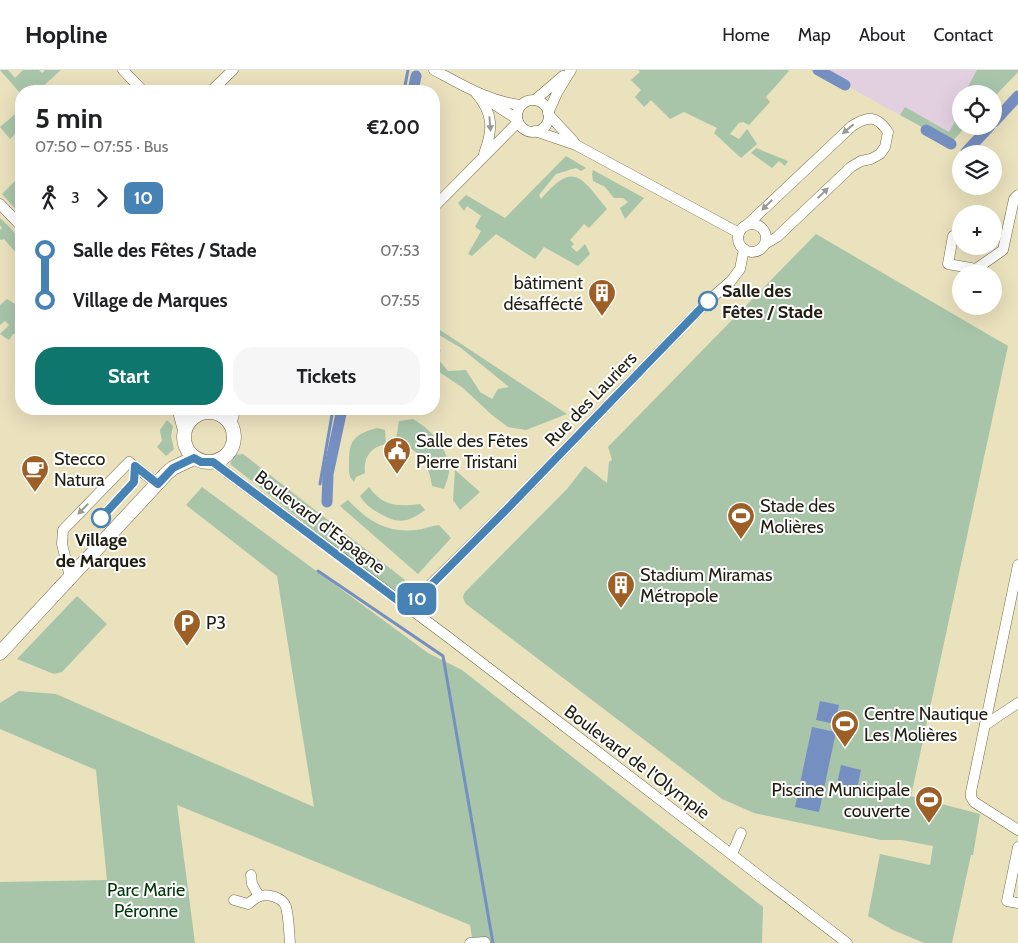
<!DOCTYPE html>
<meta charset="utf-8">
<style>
body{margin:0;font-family:Cabin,sans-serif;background:#f6f6f6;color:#202124;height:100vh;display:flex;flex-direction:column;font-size:19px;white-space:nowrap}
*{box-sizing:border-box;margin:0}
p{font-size:16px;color:#757577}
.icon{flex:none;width:28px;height:28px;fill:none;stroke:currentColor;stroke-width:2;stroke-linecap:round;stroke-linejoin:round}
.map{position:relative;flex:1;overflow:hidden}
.drawer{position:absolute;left:15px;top:15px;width:425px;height:330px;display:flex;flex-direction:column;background:#fff;border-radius:20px;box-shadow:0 5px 20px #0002}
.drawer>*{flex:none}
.badge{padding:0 10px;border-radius:8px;font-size:18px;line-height:32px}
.buttons{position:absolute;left:952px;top:15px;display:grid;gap:10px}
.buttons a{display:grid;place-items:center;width:50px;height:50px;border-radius:50%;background:#fff;box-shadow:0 5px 20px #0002;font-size:25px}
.map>.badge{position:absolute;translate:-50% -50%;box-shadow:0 0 0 2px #fff}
.legs{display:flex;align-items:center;gap:8px;height:55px;padding:0 20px;font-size:16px}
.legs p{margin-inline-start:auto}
.headline{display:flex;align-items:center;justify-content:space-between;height:85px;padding:0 20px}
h1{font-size:28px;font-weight:700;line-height:38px}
.primary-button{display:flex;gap:10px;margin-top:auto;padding:10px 20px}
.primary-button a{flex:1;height:58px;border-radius:20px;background:#0f766e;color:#fff;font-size:20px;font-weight:700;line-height:58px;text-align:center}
.primary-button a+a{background:#f6f6f6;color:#202124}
ul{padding:0 20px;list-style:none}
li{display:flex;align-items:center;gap:18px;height:50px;font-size:19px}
li i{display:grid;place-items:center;width:8px;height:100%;margin:0 6px;background:currentColor}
li i::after{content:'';width:12px;height:12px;margin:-6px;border:4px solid;border-radius:50%;background:#fff}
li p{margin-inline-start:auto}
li:first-child i{background:linear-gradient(#0000 50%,currentColor 0)}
li:last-child i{background:linear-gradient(currentColor 50%,#0000 0)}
header{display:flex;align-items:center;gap:30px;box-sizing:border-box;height:70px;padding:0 25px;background:#fff;border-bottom:1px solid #e0e0e0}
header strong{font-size:24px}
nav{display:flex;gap:28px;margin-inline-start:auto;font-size:18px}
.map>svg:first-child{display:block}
</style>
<header>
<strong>Hopline</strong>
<nav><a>Home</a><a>Map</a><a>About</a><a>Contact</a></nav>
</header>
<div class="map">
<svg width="1018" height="873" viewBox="0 0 1018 873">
<rect width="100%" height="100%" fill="#eae1bd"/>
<polygon fill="#e2d0e1" points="818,0 1018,0 1018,2 994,27 994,24 961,24 961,56 966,56 951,73"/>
<g fill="#a8c5aa">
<polygon points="0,0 8,0 15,8 23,0 39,0 42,3 45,0 61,0 38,21 21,21 21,24"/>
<polygon points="638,0 787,0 789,1 766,27 770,32 749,55 743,52 739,53 730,64 739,69 747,59 757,74 741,88 714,63 717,58 684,42 670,49 651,30 644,37 635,27 641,20 631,10 640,2"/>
<polygon points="977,0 1018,0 1018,2 994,27 994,24 964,24"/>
<polygon points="905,37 949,62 961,41 961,56 966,56 951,73 900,45"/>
<polygon points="21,39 21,59 10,69 0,57"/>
<polygon points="756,78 788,91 785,96 779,91 772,98 751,83"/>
<path d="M566,86L586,98L581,101L576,98L556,104L539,125L541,129C574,90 581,107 607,139L589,158L584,154L570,170L574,174L571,177L577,182L585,174L590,184L578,196L544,177L535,189L496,164L472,186L468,184L481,161L475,157L481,146L467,136L464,141L458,133L466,125L505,148Z"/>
<polygon points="593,100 644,128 625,149 620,138 628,132 623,128 614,128 605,117 593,111 592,104"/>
<polygon points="21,105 21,145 2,124"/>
<path d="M0,148C12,160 22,165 17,184L4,169L1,170L0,169V160L2,158L0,155Z"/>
<path d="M816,164L1008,276L911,726L980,744L973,785H971L952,873H924L893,860L868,846L880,784L930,795L933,776L902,770H881L754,743L722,729L466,534C463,529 462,527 465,522L567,419L585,396L607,413L609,392L612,390L608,377Z"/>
<polygon points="7,229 20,237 20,263 13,264 9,270 0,264 9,255 5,251 0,255 0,235"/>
<polygon points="434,256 567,344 526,360 508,357 492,345 463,318 438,301 434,301 434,276 441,280 438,289 448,301 466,300 480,322 492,329 498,319 509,317 461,278 434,262"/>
<path d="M413,349C430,359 449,378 449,400C449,406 446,413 444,419L432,416C428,389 419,382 396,370L399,351Z"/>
<polygon points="167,350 173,356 171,366 174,379 166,386 157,377 162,371 160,360"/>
<path d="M377,358L385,360L386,374C371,377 363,387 365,403L356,407L354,412C348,406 349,402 349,394C349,370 353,365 377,358Z"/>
<polygon points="243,384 405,510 398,526 230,394 235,385"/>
<polygon points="455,400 480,422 460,440 453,430"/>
<polygon points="202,417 428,583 462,600 763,837 762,873 473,873 470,855 177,735 195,873 0,873 0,812 107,810 96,700 0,659 0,633 19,621 56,624 314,737 277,506 186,435"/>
<path d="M369,417C382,436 398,437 420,434L425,440C407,454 397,454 377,442C369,437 365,434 360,426Z"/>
<path d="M348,430C368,451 386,463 416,460C424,459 431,456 439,455L451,468L418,504L340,436Z"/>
<polygon points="77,526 107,554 62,602 54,604 17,589"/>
</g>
<g fill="#768fc1">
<polygon points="820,631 839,635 835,654 816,650"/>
<polygon points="812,657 836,662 819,742 795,737"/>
<polygon points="841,695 861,700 857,719 837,714"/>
</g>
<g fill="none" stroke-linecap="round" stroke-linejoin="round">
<g stroke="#768fc1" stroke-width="3">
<polyline points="404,21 408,0"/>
<polyline points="320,414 333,339"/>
<polyline points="318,501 443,586 493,873"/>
</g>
<g stroke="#768fc1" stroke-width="11">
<polyline points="818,0 845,15"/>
<polyline points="413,21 416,6"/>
<polyline points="994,52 1018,26"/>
<polyline points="926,60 951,74"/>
<polyline points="966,82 990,56"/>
<polyline points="327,432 328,404 342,339"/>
</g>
<defs>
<g id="street">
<polyline points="123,0 143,21"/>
<path d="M434,0C462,15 488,31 520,35"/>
<polyline points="211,21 233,0"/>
<path d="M476,23C494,44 493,60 484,84"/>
<polyline points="535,30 563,6"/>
<circle cx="533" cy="46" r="16"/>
<polyline points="489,31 517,49"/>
<polyline points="548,43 557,23 571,0"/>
<polyline points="549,45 574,72"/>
<polyline points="535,61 576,75 739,163"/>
<polyline points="0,134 21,156"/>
<polyline points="434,137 518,52"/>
<path d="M748,154L852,56C868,46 877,45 888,62L885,77L880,84L871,89L861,91L851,97L777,167L765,174"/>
<circle cx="752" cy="168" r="14"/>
<polyline points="953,166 948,194 976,199 1003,180 1014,129 1018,125"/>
<polyline points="178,342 202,343"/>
<polyline points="178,342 184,364"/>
<polyline points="220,345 234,339"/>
<polyline points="231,356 235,339"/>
<polyline points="213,392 448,567 847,873"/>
<polyline points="1018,495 971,722 971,727 974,732 1018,760"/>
<polyline points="70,507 62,474 63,460 129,392 158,414"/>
<polyline points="408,537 509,437 708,231 731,211 740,199 744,179"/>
<polyline points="985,655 1018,633"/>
<polyline points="1018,777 1007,831 1018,833"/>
<polyline points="732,784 741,763"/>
<polyline points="251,805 252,814 259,826"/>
<path d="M234,830L248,834C251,832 255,828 258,827C267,823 283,827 286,837C289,848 289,862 290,873"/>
<polyline points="470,873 485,872"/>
</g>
<g id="secondary">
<circle cx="209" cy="367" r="25"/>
<polyline points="0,583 167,403 173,398 194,388"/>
</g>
</defs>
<use href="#street" stroke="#746c4b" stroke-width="11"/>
<use href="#secondary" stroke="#746c4b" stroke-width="15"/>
<use href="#street" stroke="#fff" stroke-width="10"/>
<use href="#secondary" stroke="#fff" stroke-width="14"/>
</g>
<defs><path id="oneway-solid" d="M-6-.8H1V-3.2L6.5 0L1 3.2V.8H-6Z" transform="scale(1.25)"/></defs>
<g fill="#9b9993">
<use href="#oneway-solid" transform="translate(490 54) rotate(85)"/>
<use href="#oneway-solid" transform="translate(848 59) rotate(140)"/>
<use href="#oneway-solid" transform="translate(823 123) rotate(-44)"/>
<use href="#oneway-solid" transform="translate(767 135) rotate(135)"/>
<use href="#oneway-solid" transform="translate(83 439) rotate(134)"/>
</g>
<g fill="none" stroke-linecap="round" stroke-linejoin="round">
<defs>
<polyline id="line-1" points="101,448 134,412 135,396 158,414 173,398 194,388 201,392 213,392 408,538 509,437 708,231"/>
</defs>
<use href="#line-1" stroke="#fff" stroke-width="11"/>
<use href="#line-1" stroke="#4682b4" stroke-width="8"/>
</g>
<defs>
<symbol id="building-pin" viewBox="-11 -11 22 30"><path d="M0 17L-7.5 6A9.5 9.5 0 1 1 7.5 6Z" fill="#9d5f25" stroke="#fff"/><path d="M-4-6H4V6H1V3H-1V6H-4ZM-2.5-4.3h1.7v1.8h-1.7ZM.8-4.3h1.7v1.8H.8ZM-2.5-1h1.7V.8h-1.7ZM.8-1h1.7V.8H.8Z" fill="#fff"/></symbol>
<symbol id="civic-pin" viewBox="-11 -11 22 30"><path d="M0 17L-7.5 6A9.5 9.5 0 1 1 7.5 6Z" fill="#9d5f25" stroke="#fff"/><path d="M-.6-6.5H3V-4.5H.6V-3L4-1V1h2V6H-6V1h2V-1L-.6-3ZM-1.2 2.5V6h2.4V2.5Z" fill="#fff"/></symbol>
<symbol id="cafe-pin" viewBox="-11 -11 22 30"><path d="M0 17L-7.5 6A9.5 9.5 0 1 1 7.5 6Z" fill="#9d5f25" stroke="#fff"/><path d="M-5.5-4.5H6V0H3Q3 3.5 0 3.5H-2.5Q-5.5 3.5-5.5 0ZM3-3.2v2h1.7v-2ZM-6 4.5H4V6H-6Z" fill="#fff"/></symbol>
<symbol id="stadium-pin" viewBox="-11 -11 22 30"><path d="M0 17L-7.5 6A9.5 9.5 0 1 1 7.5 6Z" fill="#9d5f25" stroke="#fff"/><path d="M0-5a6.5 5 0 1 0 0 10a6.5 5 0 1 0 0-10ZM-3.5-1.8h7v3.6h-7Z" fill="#fff"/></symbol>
<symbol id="parking-pin" viewBox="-11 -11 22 30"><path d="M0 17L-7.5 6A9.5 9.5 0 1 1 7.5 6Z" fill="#9d5f25" stroke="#fff"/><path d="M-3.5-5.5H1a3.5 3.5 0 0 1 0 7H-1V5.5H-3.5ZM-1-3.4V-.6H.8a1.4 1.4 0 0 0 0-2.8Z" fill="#fff"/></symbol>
</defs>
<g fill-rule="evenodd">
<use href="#building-pin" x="586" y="207" width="32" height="43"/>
<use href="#civic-pin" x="381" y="365" width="32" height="43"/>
<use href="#cafe-pin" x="19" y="383" width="32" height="43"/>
<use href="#stadium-pin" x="725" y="430" width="32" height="43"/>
<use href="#building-pin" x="605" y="499" width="32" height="43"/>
<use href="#parking-pin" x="171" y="537" width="32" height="43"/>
<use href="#stadium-pin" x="829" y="638" width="32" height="43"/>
<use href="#stadium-pin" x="913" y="714" width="32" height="43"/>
</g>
<g fill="#fff" stroke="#4682b4" stroke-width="2.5">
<circle cx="708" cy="231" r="9"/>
<circle cx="101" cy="448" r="9"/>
</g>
<g text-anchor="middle" stroke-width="4" stroke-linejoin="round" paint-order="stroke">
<g font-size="18" fill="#201d10" stroke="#fff" text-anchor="start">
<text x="583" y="219" text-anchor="end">bâtiment<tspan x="583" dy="21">désaffécté</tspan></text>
<text x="416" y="377">Salle des Fêtes<tspan x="416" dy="21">Pierre Tristani</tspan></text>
<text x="54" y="395">Stecco<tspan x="54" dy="21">Natura</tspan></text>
<text x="760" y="442">Stade des<tspan x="760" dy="21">Molières</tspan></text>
<text x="640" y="511">Stadium Miramas<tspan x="640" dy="21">Métropole</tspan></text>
<text x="206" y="559">P3</text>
<text x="864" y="650">Centre Nautique<tspan x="864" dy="21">Les Molières</tspan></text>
<text x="910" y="726" text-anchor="end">Piscine Municipale<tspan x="910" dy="21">couverte</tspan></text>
</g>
<g font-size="18" font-weight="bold" fill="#201d10" stroke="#fff" text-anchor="start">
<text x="722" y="227">Salle des<tspan x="722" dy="21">Fêtes / Stade</tspan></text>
<text x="101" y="476" text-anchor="middle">Village<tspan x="101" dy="21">de Marques</tspan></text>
</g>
<g font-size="18" fill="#201d10" stroke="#fff">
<text transform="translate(591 329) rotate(-46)" y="6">Rue des Lauriers</text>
<text transform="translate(320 452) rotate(37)" y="6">Boulevard d'Espagne</text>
<text transform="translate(637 692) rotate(37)" y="6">Boulevard de l'Olympie</text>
</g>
<g font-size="18" fill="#00350a" stroke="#fff">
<text x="146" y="826">Parc Marie<tspan x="146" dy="21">Péronne</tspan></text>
</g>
</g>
</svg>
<div class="buttons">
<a><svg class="icon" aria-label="locate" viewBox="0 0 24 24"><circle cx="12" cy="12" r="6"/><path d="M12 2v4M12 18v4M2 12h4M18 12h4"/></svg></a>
<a><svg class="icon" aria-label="layers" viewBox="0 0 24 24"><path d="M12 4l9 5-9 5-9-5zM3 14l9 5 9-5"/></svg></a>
<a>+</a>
<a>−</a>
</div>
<b class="badge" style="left:417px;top:529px;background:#4682b4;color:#fff">10</b>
<section class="drawer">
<div class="headline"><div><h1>5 min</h1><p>07:50 – 07:55 · Bus</p></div><b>€2.00</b></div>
<div class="legs"><svg class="icon" aria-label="walk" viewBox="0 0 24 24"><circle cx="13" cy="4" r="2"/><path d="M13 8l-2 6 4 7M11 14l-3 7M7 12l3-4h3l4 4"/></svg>3<svg class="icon" aria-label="forward" viewBox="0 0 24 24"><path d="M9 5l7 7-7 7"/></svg><b class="badge" style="background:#4682b4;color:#fff">10</b></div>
<ul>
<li><i style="color:#4682b4"></i><b>Salle des Fêtes / Stade</b><p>07:53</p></li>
<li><i style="color:#4682b4"></i><b>Village de Marques</b><p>07:55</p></li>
</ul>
<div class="primary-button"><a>Start</a><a>Tickets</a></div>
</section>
</div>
